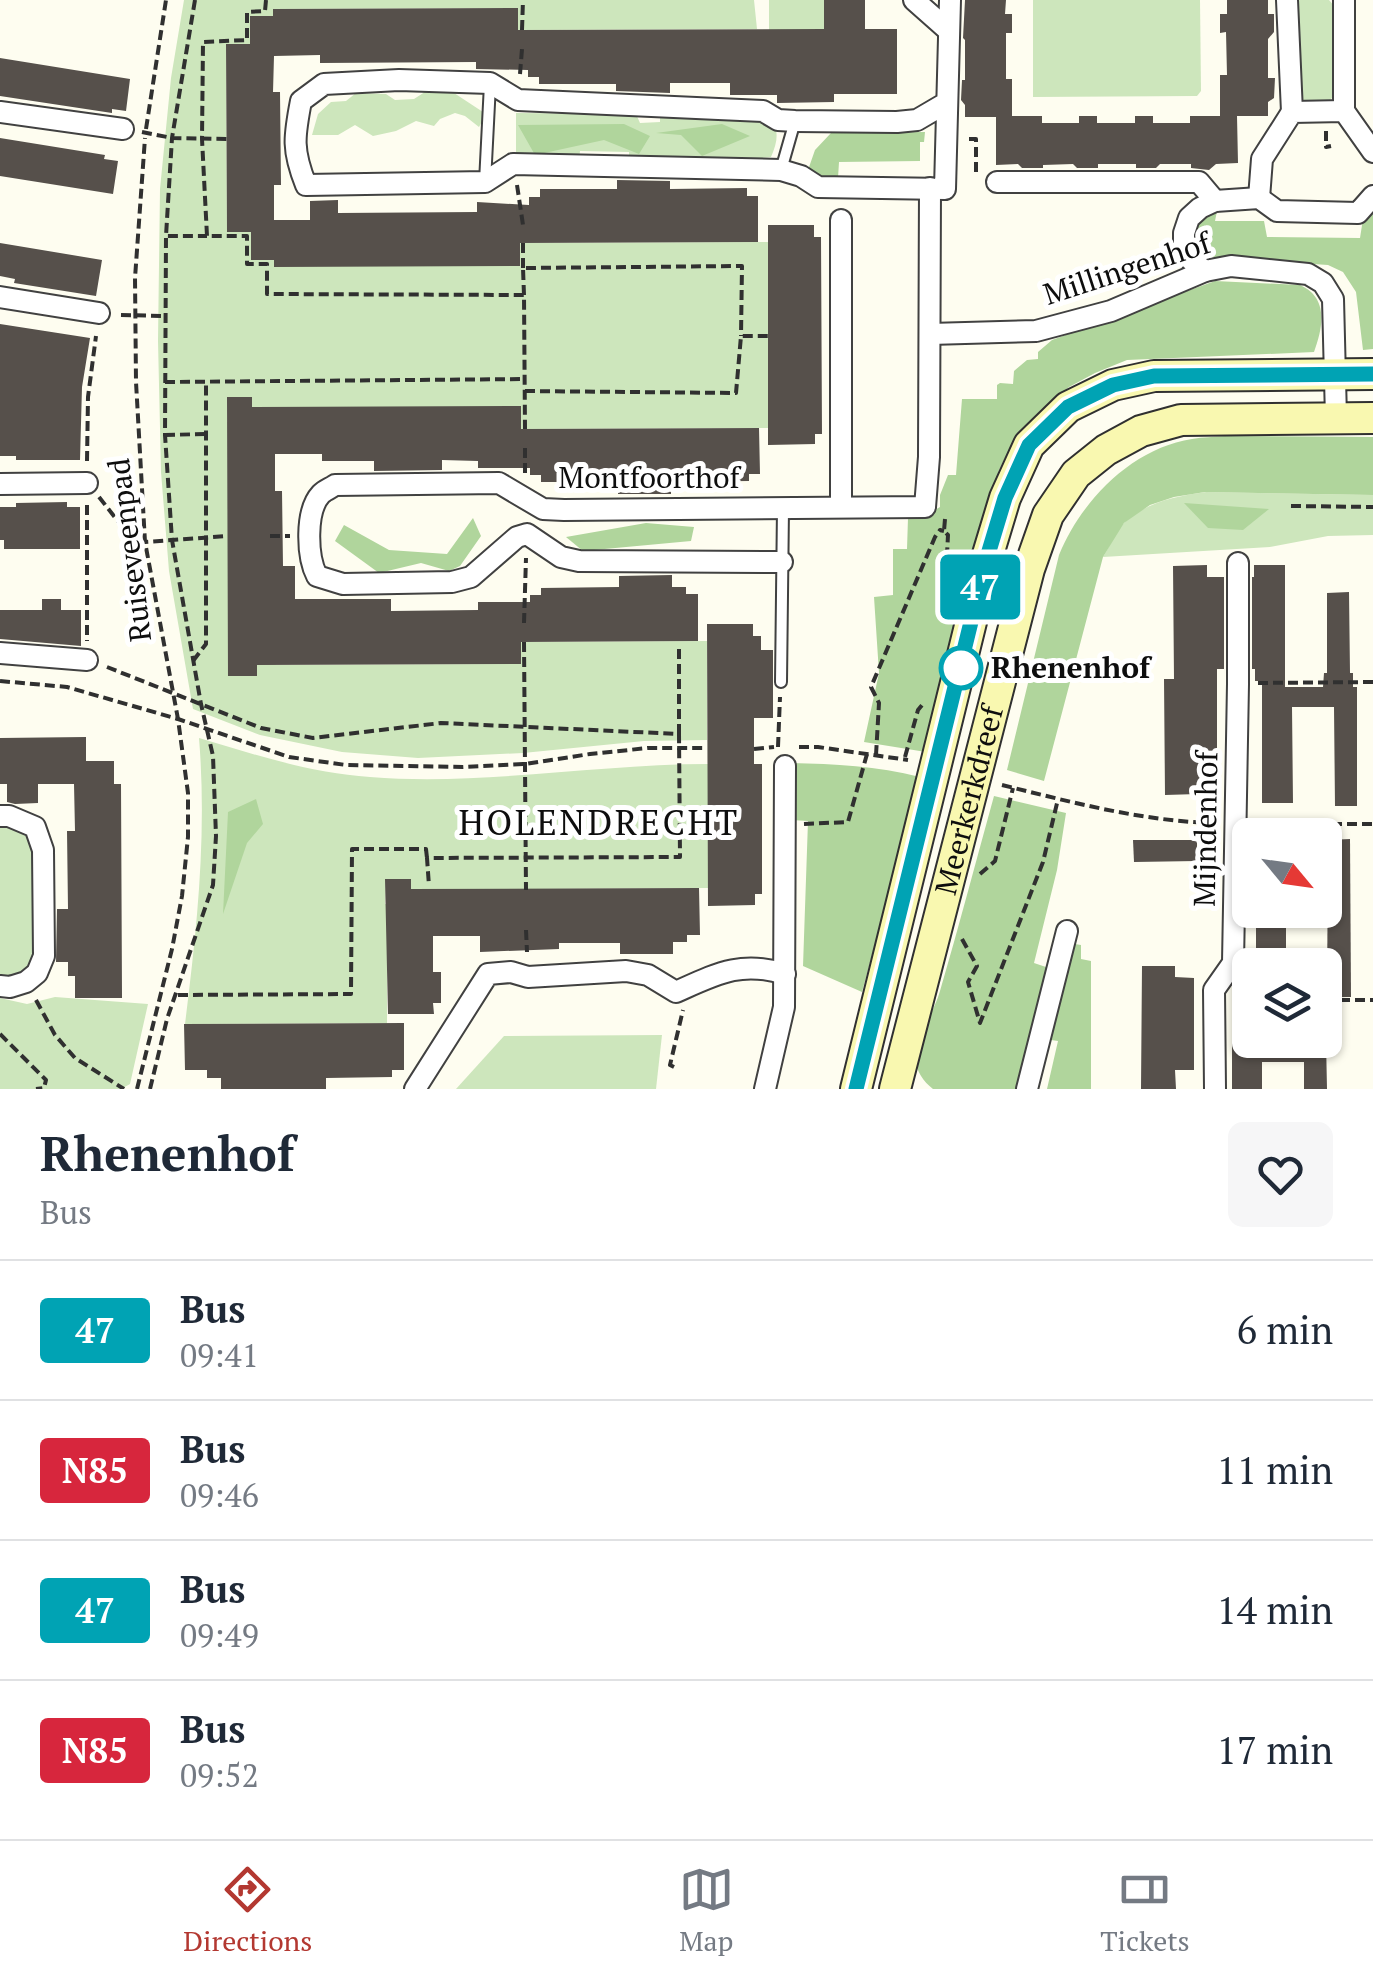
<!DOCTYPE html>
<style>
body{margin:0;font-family:"PT Serif",serif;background:#f6f6f7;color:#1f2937;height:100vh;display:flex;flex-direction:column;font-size:38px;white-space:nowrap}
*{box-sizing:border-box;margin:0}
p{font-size:32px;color:#747a83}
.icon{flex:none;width:55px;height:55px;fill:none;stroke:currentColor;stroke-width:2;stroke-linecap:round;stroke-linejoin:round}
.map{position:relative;height:1089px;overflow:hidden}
.side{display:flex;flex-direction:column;background:#fff;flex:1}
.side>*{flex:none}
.badge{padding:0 20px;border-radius:8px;font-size:35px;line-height:65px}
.needle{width:65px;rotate:119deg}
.fabs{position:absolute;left:1232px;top:818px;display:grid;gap:20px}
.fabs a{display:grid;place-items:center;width:110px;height:110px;border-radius:15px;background:#fff;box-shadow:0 2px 8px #0004;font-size:50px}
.map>.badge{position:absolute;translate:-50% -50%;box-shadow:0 0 0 5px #fff}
.round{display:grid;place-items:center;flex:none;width:105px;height:105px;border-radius:15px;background:#f6f6f7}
.overview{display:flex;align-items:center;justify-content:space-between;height:170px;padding:0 40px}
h1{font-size:48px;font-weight:700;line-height:75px}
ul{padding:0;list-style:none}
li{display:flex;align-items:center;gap:30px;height:140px;padding:0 40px;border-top:2px solid #e0e1e3}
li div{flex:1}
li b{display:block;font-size:38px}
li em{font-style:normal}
li .badge{min-width:110px;font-weight:700;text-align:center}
.tabs{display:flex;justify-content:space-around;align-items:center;height:140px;border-top:2px solid #e0e1e3;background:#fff;font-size:28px;color:#747a83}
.tabs a{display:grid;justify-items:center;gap:5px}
.tabs .current{color:#b33831}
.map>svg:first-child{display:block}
</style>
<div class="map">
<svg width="1373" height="1089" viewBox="0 0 1373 1089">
<rect width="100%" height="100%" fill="#fefdf0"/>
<g fill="#cde6bc">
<polygon points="184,0 754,0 757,29 518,30 518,8 274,9 273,16 250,16 250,44 226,45 227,231 251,232 251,260 520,243 768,242 768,428 521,429 252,414 252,397 227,397 227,422 236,422 228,675 257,675 257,658 277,665 521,664 521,642 707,641 707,740 644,741 523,753 418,758 342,752 260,735 193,709 169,571 161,472 158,341 160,189 171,78"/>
<rect x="769" y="0" width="55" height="30"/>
<polygon points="1033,0 1200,0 1201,91 1197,96 1033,97"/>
<polygon points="1297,0 1329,0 1339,12 1335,95 1328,102 1307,102 1298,96"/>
<polygon points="431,88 451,91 486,114 479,127 465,116 455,113 440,119 434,126 416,121 396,131 373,136 355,125 338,135 312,135 318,114 331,102 346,101 356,93 386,94 395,100 414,99"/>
<path d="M660,112L773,120C779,134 777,143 771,157L737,161L629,160V152L580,151L579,160L516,158V113L636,114L640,123L660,122Z"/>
<path d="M1206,492L1373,495V535L1328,536L1270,547L1103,557C1110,546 1116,531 1124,523C1146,502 1177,496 1206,492Z"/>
<path d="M199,738C256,755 311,773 370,777C481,786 597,764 708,764V888L532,889L411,896L410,879H386L385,904H394L387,925V1023L185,1024C197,928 207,835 199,738Z"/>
<path d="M0,827L25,828L32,834L33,927L37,957C28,970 16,977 0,978Z"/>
<polygon points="55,997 148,1004 130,1084 121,1089 0,1089 0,998 27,1004"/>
<polygon points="662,1035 656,1089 456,1089 504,1036"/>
</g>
<g fill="#b0d59c">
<polygon points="624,124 650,136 639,154 604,140 535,155 518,125"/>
<polygon points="722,124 750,136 702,156 681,135 656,133"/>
<polygon points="925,132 924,142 920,142 920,161 839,162 838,178 822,179 808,170 815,150 831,133"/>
<polygon points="1217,211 1215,221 1264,221 1267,237 1360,238 1363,219 1373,214 1373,349 1363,350 1356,292 1343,272 1328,265 1209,257 1196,241 1197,220"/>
<path d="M1215,281L1300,285C1329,298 1323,327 1314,352L1127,360L1095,373L1069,387L1040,411L1015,438L999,470L926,752L864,742L879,673L874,597L893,595V549H907L908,518L923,517L940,507V495L948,475H956L962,399H997V385L1000,383L1013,384L1014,371L1027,360L1038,359V352L1052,340Z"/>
<path d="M1225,436L1373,437V495L1205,492L1174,497L1150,505L1124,523L1103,557L1044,781L1007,770L1059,555C1081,501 1132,448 1192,439C1203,437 1214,437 1225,436Z"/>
<polygon points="1184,503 1269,509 1243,530 1208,528"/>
<polygon points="473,518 481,536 460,566 449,571 421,563 379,573 335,541 344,525 389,550 447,554"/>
<polygon points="646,523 694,527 691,541 583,551 566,537"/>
<path d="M791,763C835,764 877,766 920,777L862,992L803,966L808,821L791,820Z"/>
<path d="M994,796L1066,813L1057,870L1034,963L1049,968L1018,1089H933C923,1081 915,1070 916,1057C918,1034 934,1012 940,991C959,926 976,861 994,796Z"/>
<polygon points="256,799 263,824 247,843 223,914 228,812"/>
<polygon points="1075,944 1081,945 1081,959 1091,961 1091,1089 1047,1089 1058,1041 1051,1040"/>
</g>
<g fill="#56504b">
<polygon points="824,0 865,0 865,29 897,29 897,94 834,94 834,102 777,103 777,95 730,95 730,83 670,83 670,93 616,91 616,84 539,84 539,77 528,77 528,70 476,69 476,62 320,63 320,55 274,56 273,92 280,92 281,185 274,185 274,220 310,220 310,201 338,200 338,213 477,212 477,202 529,205 529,197 540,197 540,189 617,189 617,180 670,181 670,189 747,188 747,196 758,196 758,242 520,243 520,266 274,267 274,260 251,260 251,232 227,232 226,44 250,44 250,16 273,16 273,9 518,8 518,30 824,29"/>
<polygon points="965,0 1006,0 1005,14 1012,14 1012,33 1006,33 1006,79 1012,79 1012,116 1042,116 1042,123 1079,123 1079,116 1097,116 1097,123 1135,123 1135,116 1153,116 1153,123 1190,123 1190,116 1220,116 1220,75 1227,75 1226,32 1220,33 1220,14 1227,14 1227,0 1268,0 1268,14 1274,14 1274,32 1268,39 1268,78 1275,78 1274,98 1268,102 1268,116 1237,116 1238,163 1216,164 1209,170 1191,168 1191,164 1160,164 1156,168 1136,168 1136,164 1098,164 1098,168 1077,168 1073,164 1043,165 1043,168 1022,168 1018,164 996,165 996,117 965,117 965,105 961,100 962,80 965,80 965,40 963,38"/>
<polygon points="0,58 130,79 126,111 112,109 112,113 0,96"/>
<polygon points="0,138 105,155 104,159 118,161 113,194 0,176"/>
<polygon points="768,225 814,225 814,237 821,237 822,434 815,434 815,444 768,445"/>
<polygon points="0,243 102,260 96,296 14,283 15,279 0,276"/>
<polygon points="0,324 90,338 82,387 80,460 16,460 16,456 0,456"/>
<polygon points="227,397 252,397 252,407 521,406 521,429 759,428 760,474 749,474 749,481 671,482 671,494 618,494 618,482 541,482 541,475 530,475 530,468 478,468 478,461 442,460 442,470 374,471 374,461 322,461 322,454 275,454 275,491 282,491 283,566 295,566 295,599 391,599 391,611 478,610 478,602 530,602 530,595 541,595 541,588 619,587 619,576 672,575 672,587 686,587 686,594 698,594 698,641 521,642 521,664 257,665 257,676 228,676"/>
<polygon points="67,502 67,507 80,507 80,549 4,549 4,540 0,540 0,507 16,507 16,503"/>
<polygon points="1207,565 1207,577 1224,577 1224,669 1217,669 1217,783 1198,783 1198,794 1165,795 1164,679 1174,679 1173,566"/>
<polygon points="1254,565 1285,565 1285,687 1323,687 1324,673 1327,673 1327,593 1349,592 1350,673 1353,673 1353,687 1357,687 1357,806 1335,806 1334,707 1292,707 1293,803 1262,803 1262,681 1255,681 1255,669 1252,669 1252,577 1254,577"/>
<polygon points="42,599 61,599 61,610 81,610 81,646 0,639 0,610 42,610"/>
<polygon points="707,624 753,624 753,636 761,636 761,650 773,650 773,718 754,718 754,764 762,764 762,894 755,894 755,905 708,906"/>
<polygon points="86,737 86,761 114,761 114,784 121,784 122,998 75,998 75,976 68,976 68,962 56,962 57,909 68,909 67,831 75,831 74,784 38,784 38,803 15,804 7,802 7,784 0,784 0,738"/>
<polygon points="1350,839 1351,997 1327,997 1328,840"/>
<polygon points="1133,840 1197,840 1197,861 1134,862"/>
<polygon points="385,879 411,879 411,889 699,888 700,935 687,935 687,942 673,942 673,954 620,954 620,943 559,943 559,949 480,952 480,936 433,936 433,972 441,972 441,1003 433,1003 434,1014 388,1014"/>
<rect x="1256" y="910" width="30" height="55"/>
<polygon points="1142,966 1175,966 1175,977 1194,978 1194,1070 1175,1070 1176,1089 1141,1089"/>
<polygon points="1250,1003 1250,1040 1326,1040 1327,1089 1304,1089 1304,1062 1262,1062 1262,1089 1232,1089 1232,1004"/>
<polygon points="404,1023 404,1070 392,1070 392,1077 326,1078 326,1089 221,1089 221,1078 207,1078 207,1070 185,1070 184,1024"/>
</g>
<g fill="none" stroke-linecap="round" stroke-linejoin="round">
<defs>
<g id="lane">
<polyline points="781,170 795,121"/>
<polyline points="485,182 490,84"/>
<polyline points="781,682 783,508"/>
</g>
<g id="street">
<polyline points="914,0 949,31"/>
<polyline points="1287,0 1292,112"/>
<polyline points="1344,0 1344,111"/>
<path d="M946,103L917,120L897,122L795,121L778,120L763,111L518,100L490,83L399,80L324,84L301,101C294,137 292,150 306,185L485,182L513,164L781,170L801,176L818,187L945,189L950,0"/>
<polyline points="0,112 123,129"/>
<polyline points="997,182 1199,182 1215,201"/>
<polyline points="1259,198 1262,159 1292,112 1344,111 1373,152"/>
<polyline points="841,220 841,507"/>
<polyline points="1205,271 1192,261 1184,249 1184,233 1189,218 1200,208 1215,201 1259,198 1277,211 1358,213 1373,196"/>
<polyline points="0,297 99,313"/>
<polyline points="930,334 1036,331 1111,311 1205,271 1231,266 1308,274 1323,283 1333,299 1336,418"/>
<polyline points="0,484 87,483"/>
<path d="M782,562L579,561L561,557L527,534L517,537L471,577L452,582L343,584L317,576C307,557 305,511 321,494C325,490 331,488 335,485L499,483L543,509L564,510L925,507L929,457L930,188"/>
<polyline points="0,653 87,660"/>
<polyline points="0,816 9,816 35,827 43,850 44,956 37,973 26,982 10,987 0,986"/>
<path d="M415,1089L488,974L511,972L528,977L626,971L648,975L676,992C716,974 741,960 785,974"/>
<polyline points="765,1089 784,1007 785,766"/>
<polyline points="1027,1089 1067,931"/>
<polyline points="1215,1089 1214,990 1233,963 1238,684 1238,563"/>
</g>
<g id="secondary">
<polyline points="856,1089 986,561 1005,498 1029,445 1068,407 1113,385 1154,376 1373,374"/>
<path id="s1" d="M895,1089L1029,569L1048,515L1076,474L1106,450L1141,431L1181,420L1373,418"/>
</g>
</defs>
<use href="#lane" stroke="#414141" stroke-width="14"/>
<use href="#street" stroke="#414141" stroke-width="24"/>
<use href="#secondary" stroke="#303030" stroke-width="34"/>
<g stroke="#303030" stroke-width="4" stroke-dasharray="10 5" stroke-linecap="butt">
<polyline points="195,0 172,138 166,236 207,236"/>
<polyline points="266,0 265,11 247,12 247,40 203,42 202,139 207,236 247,236 247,264 267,264 267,294 524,295 525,429"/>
<polyline points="522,30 523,0"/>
<polyline points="520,74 522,49"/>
<polyline points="146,129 166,0"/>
<polyline points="1326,131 1326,147 1331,146"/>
<polyline points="142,132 172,138 227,139"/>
<polyline points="969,139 976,139 976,173"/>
<polyline points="517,185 523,225"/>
<polyline points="523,243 523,268"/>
<polyline points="524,295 523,268 742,266 741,336"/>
<polyline points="121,315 165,316"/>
<polyline points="165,382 525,379"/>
<polyline points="525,391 736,393 741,336 768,336"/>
<polyline points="165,435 205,434"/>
<polyline points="87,461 88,397 96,336"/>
<polyline points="525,473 525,447"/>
<polyline points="99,497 132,539 145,542 228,536"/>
<polyline points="87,505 87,641"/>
<polyline points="1291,506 1373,507"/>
<polyline points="945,519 944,531 948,535 945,593 949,596"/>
<polyline points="270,536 290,536"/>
<polyline points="524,623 526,558"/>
<polyline points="524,642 526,890"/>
<polyline points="193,661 206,644 206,382"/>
<polyline points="107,667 261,728 313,738 441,723 679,734 680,857 427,858 429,886"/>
<polyline points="0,681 67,687 178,719 289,757 346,765 463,767 525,764 590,754 648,748 707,748"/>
<polyline points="1258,683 1373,682"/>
<polyline points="679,734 679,645"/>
<polyline points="778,747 780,697"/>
<polyline points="799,747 818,747 908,760"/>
<polyline points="754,749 774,747"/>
<polyline points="876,755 879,703 871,687 935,537 940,530 944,531"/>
<polyline points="905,757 918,710 922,705"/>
<path d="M1002,785C1071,802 1141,821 1213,823"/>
<polyline points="804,824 848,822 867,754"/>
<polyline points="1257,824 1373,824"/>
<polyline points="980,874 995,861 1013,788"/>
<polyline points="526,930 527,952"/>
<polyline points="962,939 977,966 968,982 980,1023 1043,862 1058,799"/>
<polyline points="178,995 351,994 352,849 426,849 427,858"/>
<polyline points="36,1000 55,1035 75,1058 124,1089"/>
<polyline points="1235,1000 1250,1000"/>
<polyline points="1325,1000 1373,1000"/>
<polyline points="0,1034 46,1080 44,1088 36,1089"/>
<polyline points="674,1067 670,1065 683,1010"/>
<polyline points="137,1089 172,949 182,896 188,837 188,793 178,719 145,542 136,382 135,278 145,138"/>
<polyline points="150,1089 167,1019 213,885 216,836 213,756 201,704 172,540 165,435 166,236"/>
</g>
<use href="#lane" stroke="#fff" stroke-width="10"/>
<use href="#street" stroke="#fff" stroke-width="20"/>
<use href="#secondary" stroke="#f9f8b0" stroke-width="30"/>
</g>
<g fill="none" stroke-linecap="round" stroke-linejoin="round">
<defs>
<polyline id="line" points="856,1089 986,561 1005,498 1029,445 1068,407 1113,385 1154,376 1373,374"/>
</defs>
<use href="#line" stroke="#fff" stroke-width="22"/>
<use href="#line" stroke="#00a3b4" stroke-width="15"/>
</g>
<circle fill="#fff" stroke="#00a3b4" stroke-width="5" cx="961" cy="668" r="20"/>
<g text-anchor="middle" stroke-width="10" stroke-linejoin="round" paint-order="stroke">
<g font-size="30" fill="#0e0e0e" stroke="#fff">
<text transform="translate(1127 269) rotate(-18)" y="10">Millingenhof</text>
<text x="649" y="488">Montfoorthof</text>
<text transform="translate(130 550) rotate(-97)" y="10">Ruiseveenpad</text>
<text dy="10" stroke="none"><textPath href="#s1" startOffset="298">Meerkerkdreef</textPath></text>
<text transform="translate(1206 829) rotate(-89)" y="10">Mijndenhof</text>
</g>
<g font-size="30" font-weight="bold" fill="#0e0e0e" stroke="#fff" text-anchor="start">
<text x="991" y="678">Rhenenhof</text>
</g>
<g font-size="35" letter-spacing="2.5" fill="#0e0e0e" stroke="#fff">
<text x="599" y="835">HOLENDRECHT</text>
</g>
</g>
</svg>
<div class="fabs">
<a><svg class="needle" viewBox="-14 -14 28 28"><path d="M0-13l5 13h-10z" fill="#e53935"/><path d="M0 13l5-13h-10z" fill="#747a83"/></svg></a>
<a><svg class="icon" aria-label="layers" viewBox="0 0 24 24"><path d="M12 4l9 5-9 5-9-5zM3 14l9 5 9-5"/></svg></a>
</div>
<b class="badge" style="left:980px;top:587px;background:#00a3b4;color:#fff">47</b>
</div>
<section class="side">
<div class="overview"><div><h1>Rhenenhof</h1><p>Bus</p></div><a class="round"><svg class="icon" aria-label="heart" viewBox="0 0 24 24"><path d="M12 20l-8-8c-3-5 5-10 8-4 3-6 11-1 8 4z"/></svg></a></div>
<ul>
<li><span class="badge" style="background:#00a3b4;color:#fff">47</span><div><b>Bus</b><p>09:41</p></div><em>6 min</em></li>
<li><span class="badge" style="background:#d7263d;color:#fff">N85</span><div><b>Bus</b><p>09:46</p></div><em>11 min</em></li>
<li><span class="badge" style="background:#00a3b4;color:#fff">47</span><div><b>Bus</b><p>09:49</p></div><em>14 min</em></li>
<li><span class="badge" style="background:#d7263d;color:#fff">N85</span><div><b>Bus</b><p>09:52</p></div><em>17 min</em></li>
</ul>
</section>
<nav class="tabs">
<a class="current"><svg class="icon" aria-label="directions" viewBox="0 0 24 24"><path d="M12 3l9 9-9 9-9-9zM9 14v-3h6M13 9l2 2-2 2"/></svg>Directions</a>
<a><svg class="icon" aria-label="map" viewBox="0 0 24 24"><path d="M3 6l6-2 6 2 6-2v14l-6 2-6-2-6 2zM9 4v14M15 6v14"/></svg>Map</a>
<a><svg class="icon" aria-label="tickets" viewBox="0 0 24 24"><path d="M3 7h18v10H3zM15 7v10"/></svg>Tickets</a>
</nav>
